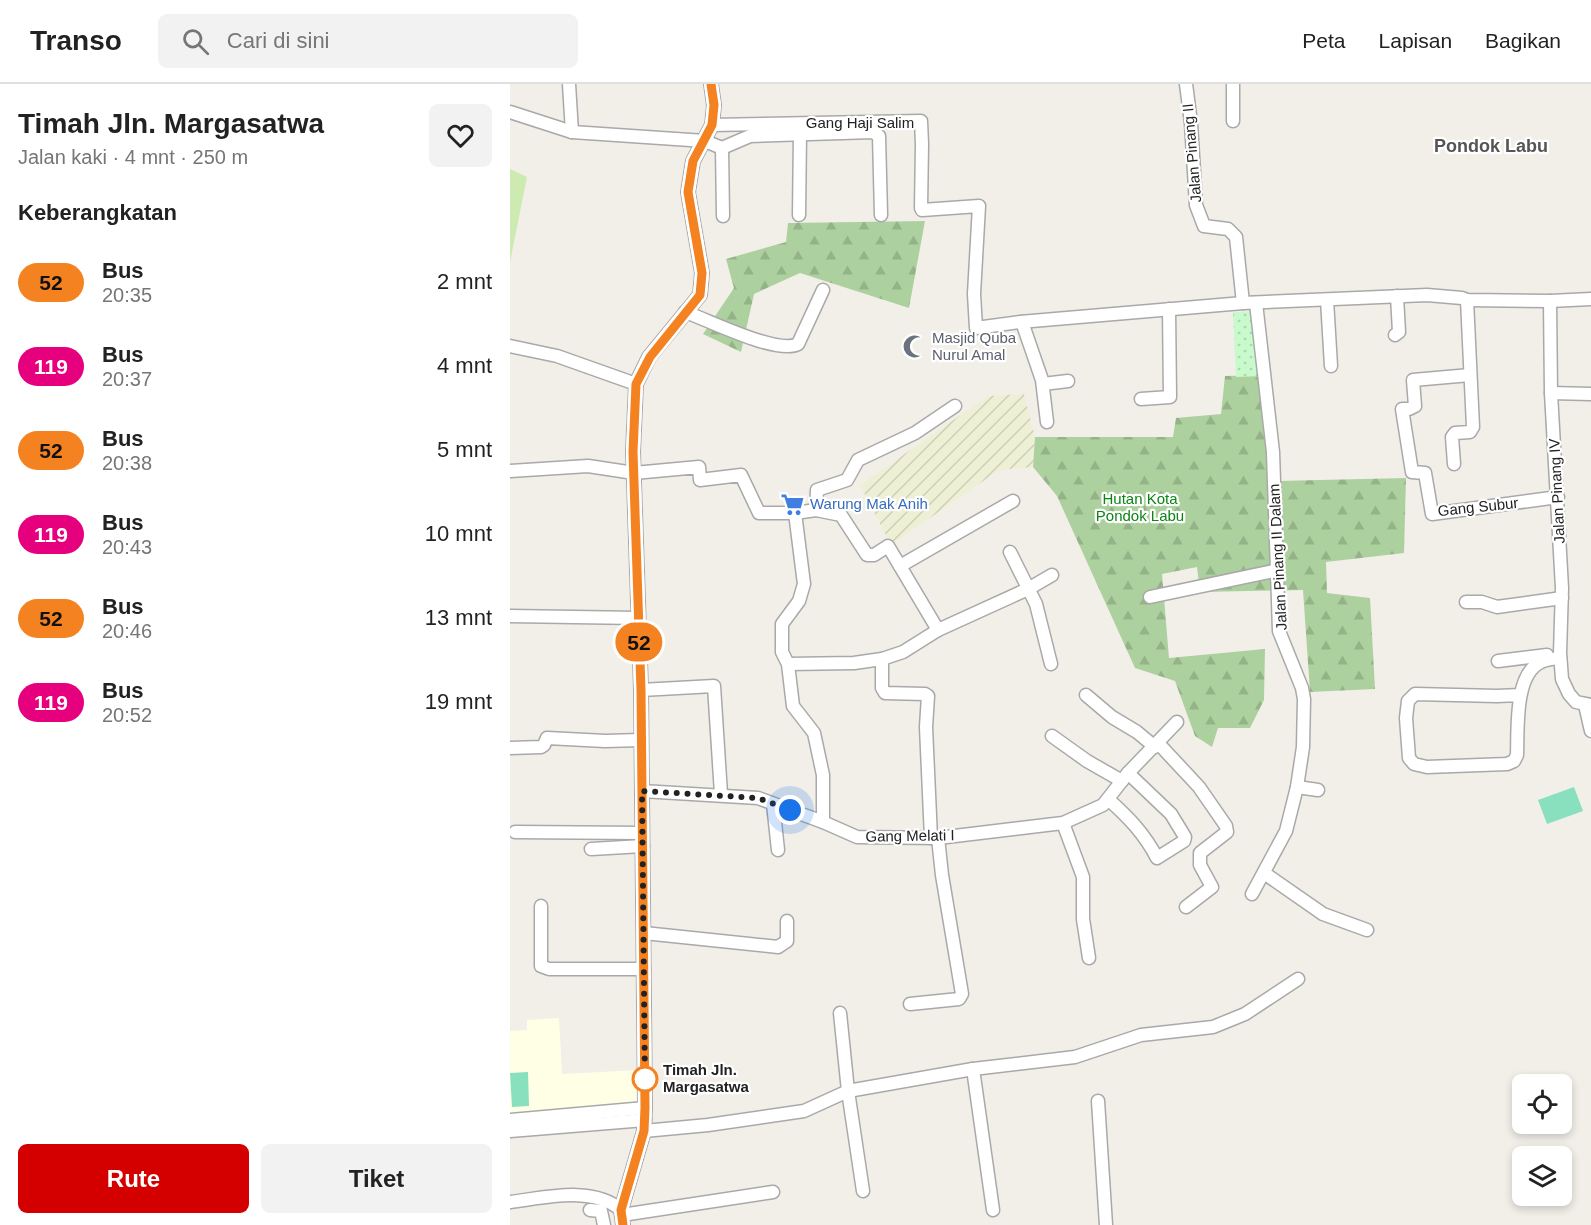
<!DOCTYPE html>
<html lang="id">
<meta charset="utf-8">
<style>
body{margin:0;font-family:Helvetica,sans-serif;background:#f2f2f2;color:#222;height:100vh;display:flex;flex-direction:column;font-size:22px;white-space:nowrap}
*{box-sizing:border-box;margin:0}
p{font-size:20px;color:#767676}
.icon{flex:none;width:33px;height:33px;fill:none;stroke:currentColor;stroke-width:2;stroke-linecap:round;stroke-linejoin:round}
.map{position:relative;flex:1;overflow:hidden}
.drawer{display:flex;flex-direction:column;background:#fff;width:510px}
.drawer>*{flex:none}
.badge{padding:0 12px;border-radius:20px;font-size:21px;line-height:39px}
.buttons{position:absolute;left:1002px;top:990px;display:grid;gap:12px}
.buttons a{display:grid;place-items:center;width:60px;height:60px;border-radius:9px;background:#fff;box-shadow:0 3px 9px #0003;font-size:30px}
.you{position:absolute;width:30px;height:30px;margin:-15px;border:4px solid #fff;border-radius:50%;background:#1a73e8;box-shadow:0 0 0 9px #1a73e833}
.map>.badge{position:absolute;translate:-50% -50%;box-shadow:0 0 0 3px #fff}
h2{padding:0 18px;font-size:22px;line-height:54px}
.round{display:grid;place-items:center;flex:none;width:63px;height:63px;border-radius:9px;background:#f2f2f2}
.head{display:flex;align-items:center;justify-content:space-between;height:102px;padding:0 18px}
h1{font-size:28px;font-weight:600;line-height:45px}
.primary-button{display:flex;gap:12px;margin-top:auto;padding:12px 18px}
.primary-button a{flex:1;height:69px;border-radius:9px;background:#d40000;color:#fff;font-size:24px;font-weight:600;line-height:69px;text-align:center}
.primary-button a+a{background:#f2f2f2;color:#222}
ul{padding:0;list-style:none}
li{display:flex;align-items:center;gap:18px;height:84px;padding:0 18px}
li div{flex:1}
li b{display:block;font-size:22px}
li em{font-style:normal}
li .badge{min-width:66px;font-weight:700;text-align:center}
header{display:flex;align-items:center;gap:36px;box-sizing:border-box;height:84px;padding:0 30px;background:#fff;border-bottom:2px solid #e0e0e0}
header strong{font-size:28px}
nav{display:flex;gap:33px;margin-inline-start:auto;font-size:21px}
.search{width:420px;height:54px;background:#f2f2f2;display:flex;align-items:center;gap:15px;box-sizing:border-box;padding:0 21px;border-radius:9px;color:#767676;font-size:22px}
main{display:flex;flex:1;min-height:0}
.map>svg:first-child{display:block}
</style>
<header>
<strong>Transo</strong>
<div class="search"><svg class="icon" aria-label="search" viewBox="0 0 24 24"><circle cx="10" cy="10" r="6"/><path d="M15 15l6 6"/></svg>Cari di sini</div>
<nav><a>Peta</a><a>Lapisan</a><a>Bagikan</a></nav>
</header>
<main>
<section class="drawer">
<div class="head"><div><h1>Timah Jln. Margasatwa</h1><p>Jalan kaki · 4 mnt · 250 m</p></div><a class="round"><svg class="icon" aria-label="heart" viewBox="0 0 24 24"><path d="M12 20l-8-8c-3-5 5-10 8-4 3-6 11-1 8 4z"/></svg></a></div>
<h2>Keberangkatan</h2>
<ul>
<li><span class="badge" style="background:#f58220;color:#111">52</span><div><b>Bus</b><p>20:35</p></div><em>2 mnt</em></li>
<li><span class="badge" style="background:#e6007e;color:#fff">119</span><div><b>Bus</b><p>20:37</p></div><em>4 mnt</em></li>
<li><span class="badge" style="background:#f58220;color:#111">52</span><div><b>Bus</b><p>20:38</p></div><em>5 mnt</em></li>
<li><span class="badge" style="background:#e6007e;color:#fff">119</span><div><b>Bus</b><p>20:43</p></div><em>10 mnt</em></li>
<li><span class="badge" style="background:#f58220;color:#111">52</span><div><b>Bus</b><p>20:46</p></div><em>13 mnt</em></li>
<li><span class="badge" style="background:#e6007e;color:#fff">119</span><div><b>Bus</b><p>20:52</p></div><em>19 mnt</em></li>
</ul>
<div class="primary-button"><a>Rute</a><a>Tiket</a></div>
</section>
<div class="map">
<svg width="1081" height="1141" viewBox="0 0 1081 1141">
<defs>
<pattern id="farmland-furrows" width="10" height="10" patternUnits="userSpaceOnUse" patternTransform="scale(1.5)"><rect width="10" height="10" fill="#eef0d5"/><path d="M-1 1l2-2M0 10L10 0M9 11l2-2" fill="none" stroke="#ccceb7"/></pattern>
<pattern id="forest-firs" width="22" height="20" patternUnits="userSpaceOnUse" patternTransform="scale(1.5)"><rect width="22" height="20" fill="#add19e"/><path d="M5 1l3.5 6h-7zM16 11l3.5 6h-7z" fill="#95b388"/></pattern>
<pattern id="park-dots" width="8" height="8" patternUnits="userSpaceOnUse" patternTransform="scale(1.5)"><rect width="8" height="8" fill="#c8facc"/><path d="M2 2h.1M6 6h.1" fill="none" stroke="#acd6af" stroke-width="1.8" stroke-linecap="round"/></pattern>
</defs>
<rect width="100%" height="100%" fill="#f2efe9"/>
<polygon fill="#ffffe5" points="49,934 52,990 130,986 132,1019 0,1033 0,947 17,946 17,936"/>
<polygon fill="url(#farmland-furrows)" points="514,310 525,353 523,383 489,386 381,461 350,401 478,312"/>
<polygon fill="#cdebb0" points="0,85 17,93 0,178"/>
<g fill="url(#forest-firs)">
<polygon points="415,137 399,224 290,189 244,210 231,268 193,250 224,204 216,175 276,158 278,139"/>
<polygon points="757,291 767,397 896,394 894,469 816,478 817,509 860,514 865,605 800,608 793,506 690,508 687,483 652,490 659,574 755,565 754,616 740,644 708,644 702,663 685,652 665,597 625,584 547,412 523,383 525,353 663,353 666,334 711,330 715,292"/>
</g>
<polygon fill="url(#park-dots)" points="752,227 755,292 726,293 723,228"/>
<g fill="#88e0be">
<polygon points="1064,703 1073,727 1037,740 1028,716"/>
<polygon points="18,988 19,1022 2,1023 0,989"/>
</g>
<g fill="none" stroke-linecap="round" stroke-linejoin="round">
<defs>
<g id="minor">
<polyline points="59,0 62,48"/>
<polyline points="676,0 681,39 686,121 694,142 718,145 726,153 733,219"/>
<polyline points="723,0 723,37"/>
<polyline points="0,28 62,48 195,57 212,64 240,52 363,48 369,52 371,131"/>
<polyline points="202,41 411,37 412,60 411,124 412,126 469,122 464,210 466,244 510,238 733,219 917,211 952,214 957,216 1040,217 1081,215"/>
<polyline points="212,64 213,132"/>
<polyline points="289,131 290,50"/>
<polyline points="817,216 821,282"/>
<polyline points="1040,217 1041,309 1052,504 1050,569 1052,595 1059,610 1066,618 1081,621"/>
<path d="M175,228C199,236 267,271 288,260L313,206"/>
<polyline points="512,238 532,296 537,338"/>
<polyline points="885,251 889,248 887,212"/>
<polyline points="0,262 47,272 126,300"/>
<polyline points="960,291 903,296 905,322 899,325 892,325 902,388 915,389 922,430 1048,413"/>
<polyline points="533,300 558,297"/>
<polyline points="1041,309 1081,310"/>
<polyline points="631,315 660,313 659,225"/>
<polyline points="944,380 942,353 945,349 960,348 963,343 957,216"/>
<polyline points="0,387 78,382 124,389 189,383 190,396 231,391 249,429 285,429 294,500 289,517 272,540 272,568 278,580 283,622 304,649 313,691 313,738"/>
<polyline points="306,426 307,406 337,396 348,376 405,349 445,322"/>
<polyline points="285,429 306,426 331,431 357,471 364,471 378,462 428,546"/>
<polyline points="500,468 526,520 541,580"/>
<polyline points="390,482 503,417"/>
<polyline points="640,513 768,486"/>
<polyline points="956,518 972,518 987,523 1052,514"/>
<polyline points="0,532 128,534"/>
<polyline points="372,575 372,604 375,609 415,610 418,612 416,643 421,754"/>
<polyline points="988,577 1037,571"/>
<polyline points="278,580 344,579 372,575 393,568 428,546 518,505 542,491"/>
<polyline points="131,606 204,602 211,710"/>
<polyline points="576,611 602,633 627,648 645,663"/>
<path d="M1010,611L987,612L905,610L898,617L896,634L899,674L904,680L917,683L997,680L1004,677L1007,671C1008,646 1004,590 1031,578C1037,575 1044,575 1050,574"/>
<polyline points="1075,621 1081,647"/>
<polyline points="542,652 577,677 612,697"/>
<polyline points="648,659 689,703 716,742 717,748 690,769 690,781 702,803 676,823"/>
<polyline points="0,664 31,663 34,661 37,654 95,657 131,656"/>
<polyline points="787,703 808,706"/>
<polyline points="132,707 248,714 313,738 347,753 428,754 553,739 593,721 618,689 667,638"/>
<path d="M598,715C618,733 634,749 647,774L674,757L675,753L661,730L618,689"/>
<polyline points="263,720 268,766"/>
<polyline points="553,739 573,793 573,835 579,874"/>
<polyline points="5,748 132,749"/>
<polyline points="81,765 133,762"/>
<polyline points="754,789 813,830 857,846"/>
<polyline points="742,810 776,747 787,703 793,663 794,615 792,604 769,547 763,368 746,219"/>
<polyline points="31,822 31,882 39,885 134,885"/>
<polyline points="134,849 268,863 277,857 277,837"/>
<polyline points="400,920 449,915 452,910 432,791 428,754"/>
<polyline points="330,929 338,1007 353,1107"/>
<polyline points="463,985 483,1126"/>
<polyline points="588,1017 596,1141"/>
<polyline points="0,1036 135,1024"/>
<polyline points="0,1047 135,1036"/>
<polyline points="134,1047 198,1041 294,1027 338,1007 463,985 565,973 631,951 703,943 735,930 788,895"/>
<path d="M0,1118C34,1114 83,1101 111,1126"/>
<polyline points="80,1126 91,1127 94,1141"/>
<polyline points="112,1131 263,1108"/>
</g>
<polyline id="tertiary" points="113,1141 111,1126 134,1047 135,1024 131,606 123,368 126,300 139,273 190,211 192,189 178,108 183,77 202,41 204,21 201,0"/>
</defs>
<use href="#minor" stroke="#a9a9a9" stroke-width="15"/>
<use href="#tertiary" stroke="#a9a9a9" stroke-width="16"/>
<use href="#minor" stroke="#fff" stroke-width="12"/>
<use href="#tertiary" stroke="#fff" stroke-width="14"/>
</g>
<g fill="none" stroke-linecap="round" stroke-linejoin="round">
<defs>
<polyline id="line" points="113,1141 111,1126 134,1047 135,1024 131,606 123,368 126,300 140,273 190,211 192,189 178,108 183,77 202,41 204,21 201,0"/>
</defs>
<use href="#line" stroke="#fff" stroke-width="14"/>
<use href="#line" stroke="#f58220" stroke-width="9"/>
<polyline stroke="#222" stroke-width="6" stroke-dasharray="0 10.8" points="135,995 135,1001 132,707 248,714 280,726"/>
</g>
<defs>
<symbol id="mosque-bare" viewBox="-9 -9 18 18"><path d="M3.5-4.9A6 6 0 1 0 3.5 4.9A5 5 0 1 1 3.5-4.9Z" fill="#6b7280" stroke="#fff" stroke-width="2.5" paint-order="stroke"/></symbol>
<symbol id="supermarket-bare" viewBox="-9 -9 18 18"><path d="M-6-5.5h2.5l.6 2H6L4.5 2H-2.5L-4.4-4H-6ZM-1.5 3.2a1.3 1.3 0 1 0 .1 0ZM3 3.2a1.3 1.3 0 1 0 .1 0Z" fill="#3f7fe0" stroke="#fff" stroke-width="2.5" paint-order="stroke"/></symbol>
</defs>
<g fill-rule="evenodd">
<use href="#mosque-bare" x="388" y="246" width="33" height="33"/>
<use href="#supermarket-bare" x="266" y="404" width="33" height="33"/>
</g>
<circle fill="#fff" stroke="#f58220" stroke-width="3" cx="135" cy="995" r="12"/>
<g text-anchor="middle" stroke-width="4.5" stroke-linejoin="round" paint-order="stroke">
<g font-size="15" fill="#222" stroke="#fff">
<text x="350" y="44">Gang Haji Salim</text>
<text transform="translate(682 69) rotate(-95)" y="5">Jalan Pinang II</text>
<text transform="translate(1047 407) rotate(-93)" y="5">Jalan Pinang IV</text>
<text transform="translate(968 423) rotate(-6)" y="5">Gang Subur</text>
<text transform="translate(768 473) rotate(-93)" y="5">Jalan Pinang II Dalam</text>
<text transform="translate(400 752) rotate(-1)" y="5">Gang Melati I</text>
</g>
<g font-size="15" fill="#5b616d" stroke="#fff" text-anchor="start">
<text x="422" y="259">Masjid Quba<tspan x="422" dy="17">Nurul Amal</tspan></text>
</g>
<g font-size="15" fill="#0c8416" stroke="#fff">
<text x="630" y="420">Hutan Kota<tspan x="630" dy="17">Pondok Labu</tspan></text>
</g>
<g font-size="15" fill="#366cbe" stroke="#fff" text-anchor="start">
<text x="300" y="425">Warung Mak Anih</text>
</g>
<g font-size="15" font-weight="bold" fill="#222" stroke="#fff" text-anchor="start">
<text x="153" y="991">Timah Jln.<tspan x="153" dy="17">Margasatwa</tspan></text>
</g>
<g font-size="18" font-weight="bold" fill="#555" stroke="#fff">
<text x="981" y="68">Pondok Labu</text>
</g>
</g>
</svg>
<div class="buttons">
<a><svg class="icon" aria-label="locate" viewBox="0 0 24 24"><circle cx="12" cy="12" r="6"/><path d="M12 2v4M12 18v4M2 12h4M18 12h4"/></svg></a>
<a><svg class="icon" aria-label="layers" viewBox="0 0 24 24"><path d="M12 4l9 5-9 5-9-5zM3 14l9 5 9-5"/></svg></a>
</div>
<div class="you" style="left:280px;top:726px"></div>
<b class="badge" style="left:129px;top:558px;background:#f58220;color:#111">52</b>
</div>
</main>
